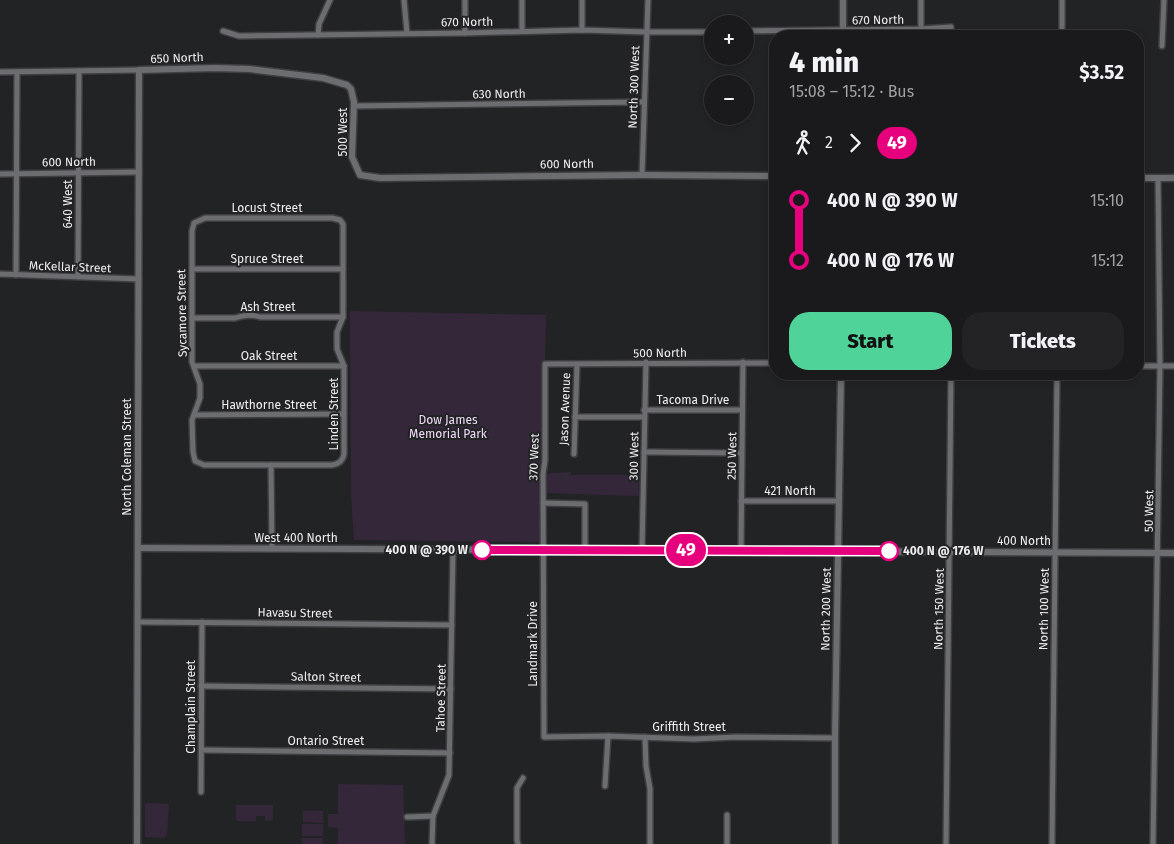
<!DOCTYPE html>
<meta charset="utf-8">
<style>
body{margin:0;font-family:"Fira Sans",sans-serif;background:#232325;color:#f1f3f6;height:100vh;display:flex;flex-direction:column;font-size:19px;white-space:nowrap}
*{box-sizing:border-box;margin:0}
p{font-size:16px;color:#9fa1a3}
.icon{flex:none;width:28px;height:28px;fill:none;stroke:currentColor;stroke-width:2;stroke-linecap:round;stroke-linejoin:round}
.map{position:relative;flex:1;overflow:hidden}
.sheet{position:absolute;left:769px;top:30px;width:375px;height:350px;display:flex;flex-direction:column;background:#1a1a1c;border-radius:20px;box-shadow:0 2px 8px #0003,0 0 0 1px #38383b}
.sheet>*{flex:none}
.badge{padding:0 10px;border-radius:16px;font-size:18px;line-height:32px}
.fabs{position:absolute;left:704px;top:15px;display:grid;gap:10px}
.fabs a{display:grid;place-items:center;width:50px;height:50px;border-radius:50%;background:#1a1a1c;box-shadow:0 2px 8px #0003,0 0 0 1px #38383b;font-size:25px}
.map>.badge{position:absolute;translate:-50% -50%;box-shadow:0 0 0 2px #fff}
.legs{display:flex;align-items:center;gap:8px;height:55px;padding:0 20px;font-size:16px}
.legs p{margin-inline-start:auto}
.overview{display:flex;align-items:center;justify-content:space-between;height:85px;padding:0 20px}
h1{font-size:28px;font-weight:800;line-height:38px}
.button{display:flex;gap:10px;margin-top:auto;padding:10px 20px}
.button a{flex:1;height:58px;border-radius:20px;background:#50d398;color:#111;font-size:20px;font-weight:800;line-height:58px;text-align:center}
.button a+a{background:#232325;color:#f1f3f6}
ul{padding:0 20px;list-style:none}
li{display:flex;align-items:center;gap:18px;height:60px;font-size:19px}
li i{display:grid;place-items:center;width:8px;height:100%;margin:0 6px;background:currentColor}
li i::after{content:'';width:12px;height:12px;margin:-6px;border:4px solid;border-radius:50%;background:#1a1a1c}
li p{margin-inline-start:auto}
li:first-child i{background:linear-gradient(#0000 50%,currentColor 0)}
li:last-child i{background:linear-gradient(currentColor 50%,#0000 0)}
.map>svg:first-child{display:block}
</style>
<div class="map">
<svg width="1174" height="844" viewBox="0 0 1174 844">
<rect width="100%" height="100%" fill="#222325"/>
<g fill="#342739">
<polygon points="350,311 546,315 543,474 571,472 571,475 638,475 639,496 542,493 541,542 354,540 351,495"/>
<polygon points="338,784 403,785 405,844 338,844 338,828 328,827 328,814 338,814"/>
<polygon points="149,803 169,804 167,835 164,838 145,837 145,804"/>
<polygon points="236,805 273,805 273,820 265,821 265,816 256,816 256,821 237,821 236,819"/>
<polygon points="303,811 323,811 323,823 303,822"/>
<rect x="302" y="824" width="21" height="12"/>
<rect x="302" y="838" width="21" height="6"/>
</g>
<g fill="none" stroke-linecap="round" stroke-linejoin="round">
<defs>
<g id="minor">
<polyline points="404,0 407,33"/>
<polyline points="522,0 522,31"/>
<polyline points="582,0 582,30"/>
<polyline points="921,0 921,29"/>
<polyline points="1062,0 1062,36"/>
<polyline points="223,31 239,36 465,33 582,30 646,32 712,32"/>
<polyline points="745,31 921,29 951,27 951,36"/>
<polyline points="465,33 465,0"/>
<polyline points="318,35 319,24 330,0"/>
<polyline points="1162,46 1164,0"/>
<polyline points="0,72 139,70"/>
<polyline points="354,106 643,102"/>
<polyline points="0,174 139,172"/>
<polyline points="642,175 648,0"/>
<path d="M205,218H332L340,220L343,224V317L337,332V349L344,366V454C343,461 339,464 332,465H204L195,461L193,452L192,420L200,398V384L192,362V231L194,223Z"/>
<polyline points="192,269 343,269"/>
<polyline points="0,274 139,279"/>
<polyline points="16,275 17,72"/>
<polyline points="78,277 79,71"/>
<path d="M192,318H235C243,315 252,314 260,317H343"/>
<polyline points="775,363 545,364 545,460 543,474 544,737 608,736 694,739 736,737 835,738"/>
<polyline points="194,366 344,366"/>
<polyline points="1138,366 1174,366"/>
<polyline points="644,410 742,410"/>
<polyline points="194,415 344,414"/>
<polyline points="575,417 644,417"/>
<polyline points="644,452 741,453"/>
<polyline points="574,454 577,365"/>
<polyline points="271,465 272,549"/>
<polyline points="741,501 839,501"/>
<polyline points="543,503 585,504 585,550"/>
<polyline points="642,550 646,362"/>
<polyline points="741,550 743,362"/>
<polyline points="139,622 452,625"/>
<polyline points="201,686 451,689"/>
<polyline points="645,737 646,766 650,789 650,844"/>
<polyline points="202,750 450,753"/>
<polyline points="605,786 608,736"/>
<polyline points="201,792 202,622"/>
<polyline points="407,817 433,816"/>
<polyline points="432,844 433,816 449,775 453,550"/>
<polyline points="518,844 517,840 517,788 523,778"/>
<polyline points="727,844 727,815"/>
<polyline points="946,844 951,374"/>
<polyline points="1052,844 1057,374"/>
<polyline points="1153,844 1160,366 1158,178"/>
</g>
<g id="tertiary">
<polyline points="843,0 843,36"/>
<polyline points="1138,178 1174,178"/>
<polyline points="138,548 1174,553"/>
<polyline points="137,844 139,70 215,68 249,69 323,78 347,85 351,89 354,102 352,157 360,175 380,178 642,175 775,176"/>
<polyline points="835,844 835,738 841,374"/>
</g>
</defs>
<use href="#minor" stroke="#3e3e40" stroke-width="8"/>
<use href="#tertiary" stroke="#3e3e40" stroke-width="9"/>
<use href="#minor" stroke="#6c6d70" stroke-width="5"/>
<use href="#tertiary" stroke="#6c6d70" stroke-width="6"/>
</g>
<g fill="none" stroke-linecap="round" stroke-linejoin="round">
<defs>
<polyline id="line-1" points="482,550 889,551"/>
</defs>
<use href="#line-1" stroke="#fff" stroke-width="11"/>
<use href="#line-1" stroke="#e6007e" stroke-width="8"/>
</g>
<g fill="#fff" stroke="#e6007e" stroke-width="2.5">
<circle cx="482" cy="550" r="9"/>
<circle cx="889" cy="551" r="9"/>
</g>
<g text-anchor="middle" stroke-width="4" stroke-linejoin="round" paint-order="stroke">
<g font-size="12" fill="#ededef" stroke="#222325">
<text transform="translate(878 20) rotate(-1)" y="4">670 North</text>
<text transform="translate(467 22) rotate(-1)" y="4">670 North</text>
<text transform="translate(177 58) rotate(-2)" y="4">650 North</text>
<text transform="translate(634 87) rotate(-88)" y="4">North 300 West</text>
<text transform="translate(499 94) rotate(-1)" y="4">630 North</text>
<text transform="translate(343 132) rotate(-90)" y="4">500 West</text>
<text transform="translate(69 162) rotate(-1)" y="4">600 North</text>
<text transform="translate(567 164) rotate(-1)" y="4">600 North</text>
<text transform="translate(68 204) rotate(-90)" y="4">640 West</text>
<text x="267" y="212">Locust Street</text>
<text x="267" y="263">Spruce Street</text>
<text transform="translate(70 267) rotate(2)" y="4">McKellar Street</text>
<text x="268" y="311">Ash Street</text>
<text transform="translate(182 313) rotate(-91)" y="4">Sycamore Street</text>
<text transform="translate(660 353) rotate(-1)" y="4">500 North</text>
<text x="269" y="360">Oak Street</text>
<text x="693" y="404">Tacoma Drive</text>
<text x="269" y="409">Hawthorne Street</text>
<text transform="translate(565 409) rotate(-88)" y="4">Jason Avenue</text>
<text transform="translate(334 414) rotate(-90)" y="4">Linden Street</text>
<text transform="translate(634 456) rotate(-89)" y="4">300 West</text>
<text transform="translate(732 456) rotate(-89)" y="4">250 West</text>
<text transform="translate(127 457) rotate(-90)" y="4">North Coleman Street</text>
<text transform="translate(534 457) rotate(-88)" y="4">370 West</text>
<text x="790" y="495">421 North</text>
<text transform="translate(1149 511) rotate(-89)" y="4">50 West</text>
<text x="296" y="542">West 400 North</text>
<text x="1024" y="545">400 North</text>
<text transform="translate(826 609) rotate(-89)" y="4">North 200 West</text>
<text transform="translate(939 609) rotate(-89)" y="4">North 150 West</text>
<text transform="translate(1044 609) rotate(-89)" y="4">North 100 West</text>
<text transform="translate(295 613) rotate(1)" y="4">Havasu Street</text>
<text transform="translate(533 644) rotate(-90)" y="4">Landmark Drive</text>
<text transform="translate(326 677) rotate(1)" y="4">Salton Street</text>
<text transform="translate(441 698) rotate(-89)" y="4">Tahoe Street</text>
<text transform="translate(191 707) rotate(-90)" y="4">Champlain Street</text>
<text x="689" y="731">Griffith Street</text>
<text x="326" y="745">Ontario Street</text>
</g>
<g font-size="12" fill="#f1daf9" stroke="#222325">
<text x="448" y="424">Dow James<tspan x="448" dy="14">Memorial Park</tspan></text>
</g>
<g font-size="12" font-weight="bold" fill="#ededef" stroke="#222325" text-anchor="end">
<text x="468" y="554">400 N @ 390 W</text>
<text x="903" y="555" text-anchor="start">400 N @ 176 W</text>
</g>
</g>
</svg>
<div class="fabs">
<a>+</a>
<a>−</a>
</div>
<b class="badge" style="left:686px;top:550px;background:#e6007e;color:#fff">49</b>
<section class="sheet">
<div class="overview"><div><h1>4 min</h1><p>15:08 – 15:12 · Bus</p></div><b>$3.52</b></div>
<div class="legs"><svg class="icon" aria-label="walk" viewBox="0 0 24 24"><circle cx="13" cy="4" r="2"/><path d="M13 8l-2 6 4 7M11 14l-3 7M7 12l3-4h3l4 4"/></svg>2<svg class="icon" aria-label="forward" viewBox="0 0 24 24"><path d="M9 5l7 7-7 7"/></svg><b class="badge" style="background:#e6007e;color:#fff">49</b></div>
<ul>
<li><i style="color:#e6007e"></i><b>400 N @ 390 W</b><p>15:10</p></li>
<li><i style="color:#e6007e"></i><b>400 N @ 176 W</b><p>15:12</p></li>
</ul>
<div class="button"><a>Start</a><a>Tickets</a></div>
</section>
</div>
